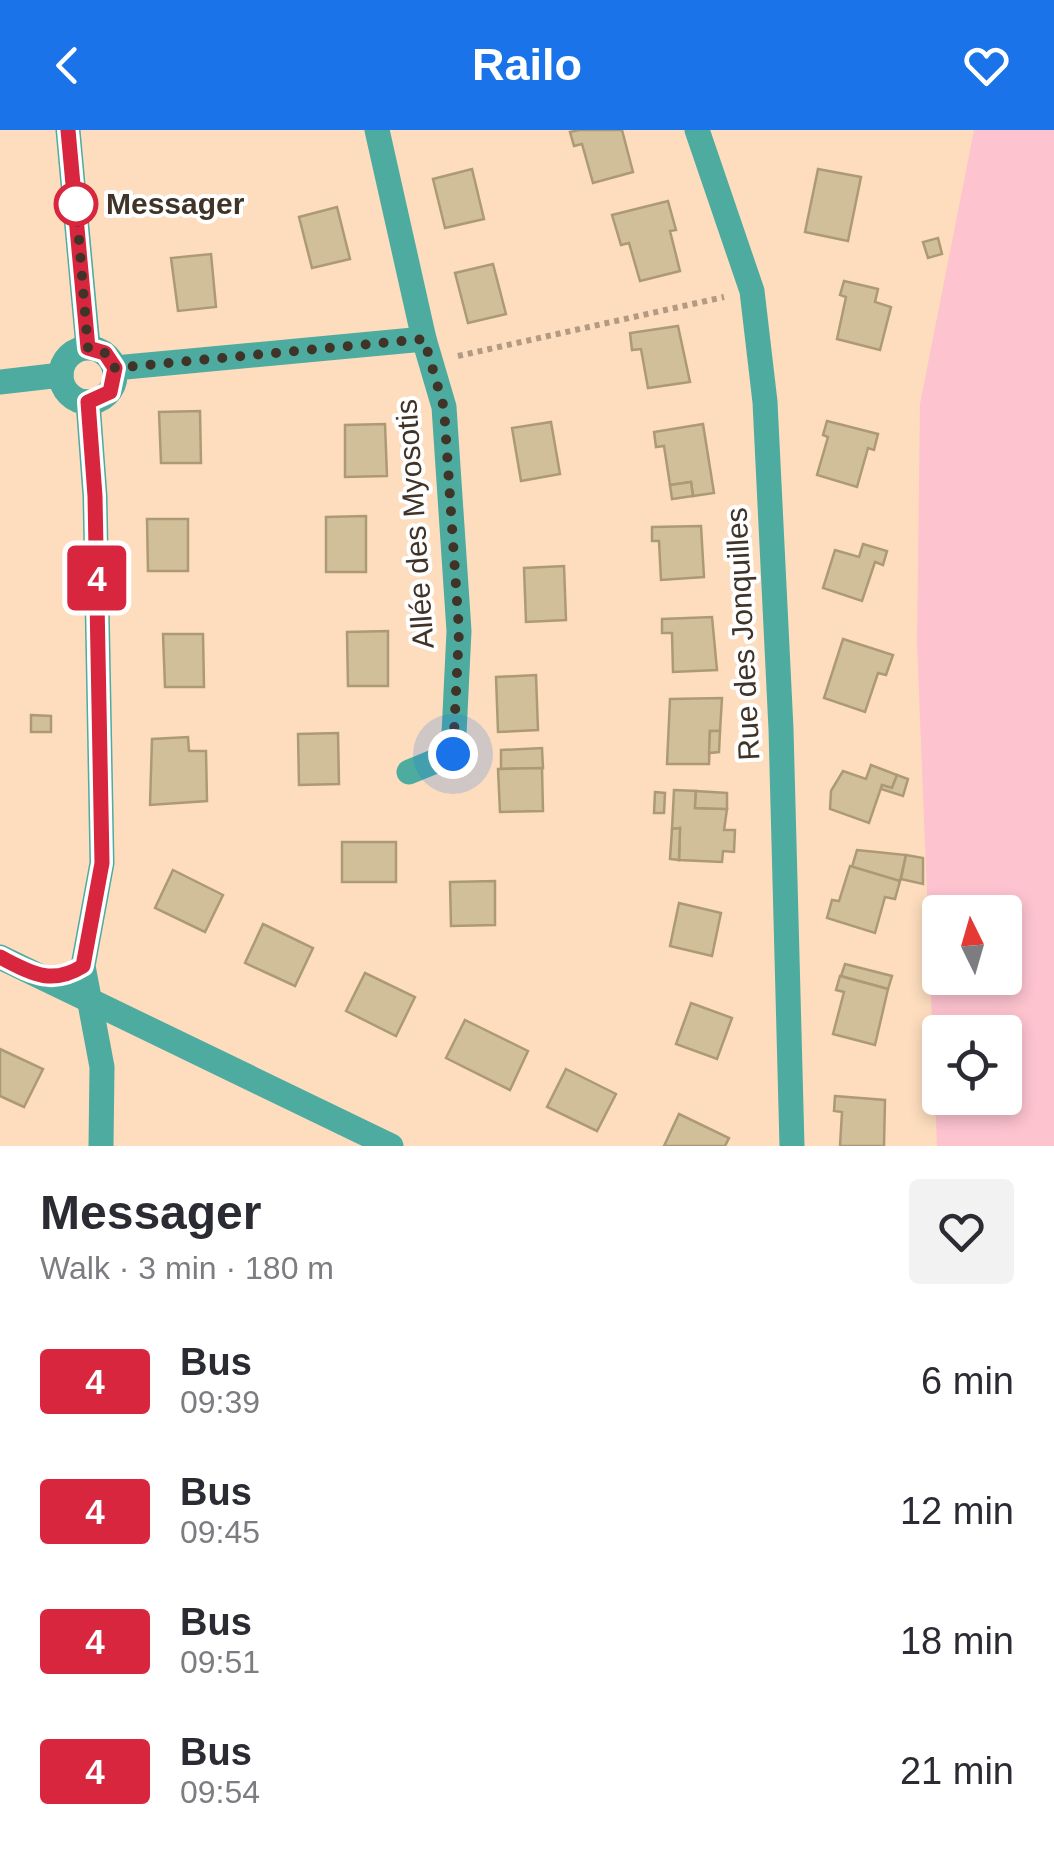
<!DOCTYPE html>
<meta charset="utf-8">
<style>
body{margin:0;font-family:Arial,sans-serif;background:#f2f2f3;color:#2b2b33;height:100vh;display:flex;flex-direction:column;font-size:38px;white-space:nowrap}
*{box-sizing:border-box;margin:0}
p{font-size:32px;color:#7c7c81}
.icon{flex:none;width:55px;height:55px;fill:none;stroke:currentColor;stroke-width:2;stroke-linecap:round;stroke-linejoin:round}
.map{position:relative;height:1016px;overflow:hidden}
.side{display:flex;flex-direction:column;background:#fff;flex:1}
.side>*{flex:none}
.badge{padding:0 20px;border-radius:8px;font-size:35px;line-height:65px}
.needle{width:65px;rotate:355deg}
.fabs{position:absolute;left:922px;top:765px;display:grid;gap:20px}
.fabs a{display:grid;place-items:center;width:100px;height:100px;border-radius:10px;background:#fff;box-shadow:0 5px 15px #0003;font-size:50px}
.you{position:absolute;width:50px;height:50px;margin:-25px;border:8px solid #fff;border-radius:50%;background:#1a73e8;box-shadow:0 0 0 15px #1a73e833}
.map>.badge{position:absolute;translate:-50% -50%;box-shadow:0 0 0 5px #fff}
.round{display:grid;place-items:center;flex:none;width:105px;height:105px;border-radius:10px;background:#f2f2f3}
.summary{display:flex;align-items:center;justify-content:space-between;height:170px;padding:0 40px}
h1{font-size:48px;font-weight:700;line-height:75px}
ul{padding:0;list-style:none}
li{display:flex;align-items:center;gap:30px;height:130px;padding:0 40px}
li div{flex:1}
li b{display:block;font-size:38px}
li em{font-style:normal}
li .badge{min-width:110px;font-weight:700;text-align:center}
header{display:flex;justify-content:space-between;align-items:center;height:130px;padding:0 40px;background:#1a73e8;color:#fff;font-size:45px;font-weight:700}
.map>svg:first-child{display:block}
</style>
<header><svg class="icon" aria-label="back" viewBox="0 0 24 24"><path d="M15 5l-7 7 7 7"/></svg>Railo<svg class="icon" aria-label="heart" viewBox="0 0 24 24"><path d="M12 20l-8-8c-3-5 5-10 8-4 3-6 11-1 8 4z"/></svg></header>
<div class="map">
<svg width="1054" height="1016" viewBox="0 0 1054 1016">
<rect width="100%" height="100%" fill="#fdddbe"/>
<path fill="#fdc3cf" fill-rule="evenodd" d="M974,0H1054V1016H937L917,513L920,274ZM940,782H1005V848H940ZM940,902H1005V968H940Z"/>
<g fill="#d1bf9a" stroke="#ac9a76" stroke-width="2.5">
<polygon points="579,0 622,0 633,42 593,53 582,14 574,16 570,2"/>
<polygon points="472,39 484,89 445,98 433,49"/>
<polygon points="818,39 861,47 848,111 805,102"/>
<polygon points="668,71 676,100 670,101 680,141 640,151 629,113 621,115 612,85"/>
<polygon points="337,77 350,129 312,138 299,87"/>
<polygon points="938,108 942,124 928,128 923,112"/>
<polygon points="211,124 216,177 178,181 171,128"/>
<polygon points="493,134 506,184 468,193 455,143"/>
<polygon points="844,151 878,159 875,172 891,177 880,220 837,209 846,167 840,165"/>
<polygon points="678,196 690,252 648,258 641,219 632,220 630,203"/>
<polygon points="200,281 201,333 161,333 159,282"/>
<polygon points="827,291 878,304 874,320 868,318 857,357 817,345 828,307 823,305"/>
<polygon points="551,292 560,344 521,351 512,298"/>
<polygon points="385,294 387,346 345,347 345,295"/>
<polygon points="703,294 714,363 693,366 691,352 670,355 664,316 656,317 654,302"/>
<polygon points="691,352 693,366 672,369 670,355"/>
<polygon points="366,386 366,442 326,442 326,387"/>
<polygon points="147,389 188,389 188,441 148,441"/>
<polygon points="701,396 704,447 661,450 659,411 652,411 652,397"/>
<polygon points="863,414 887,421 883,435 875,432 862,471 823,458 835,420 859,427"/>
<polygon points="564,436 566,490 526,492 524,438"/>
<polygon points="712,487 717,540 673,542 672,503 662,503 662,489"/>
<polygon points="388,501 388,556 348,556 347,502"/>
<polygon points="163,504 203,504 204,557 165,557"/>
<polygon points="843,509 893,525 886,545 878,543 865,582 824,568"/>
<polygon points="536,545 538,600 498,602 496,547"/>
<polygon points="722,568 720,601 710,601 709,634 667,634 670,569"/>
<polygon points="31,585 51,586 51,602 31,602"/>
<polygon points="710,601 720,601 719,622 709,623"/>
<polygon points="338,603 339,654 299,655 298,604"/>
<polygon points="188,607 189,621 206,621 207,671 150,675 152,609"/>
<polygon points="542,618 543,638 501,639 501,620"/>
<polygon points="871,635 897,645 892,658 882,655 869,693 830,679 831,661 843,641 866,649"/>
<polygon points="542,638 543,681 500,682 498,639"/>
<polygon points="897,645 908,649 903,666 881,659 882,655 892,658"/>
<polygon points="674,660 696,661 695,678 727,679 724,700 735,700 734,722 723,721 722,732 679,730 680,698 672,699"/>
<polygon points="696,661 727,663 727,679 695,678"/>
<polygon points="655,662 665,663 664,683 654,683"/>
<polygon points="680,698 679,730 670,729 672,699"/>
<rect x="342" y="712" width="54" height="40"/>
<polygon points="857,720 906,725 900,751 852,737"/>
<polygon points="906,725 923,728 923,754 901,749"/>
<polygon points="850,736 900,751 895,769 885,767 875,803 827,788 832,770 839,771"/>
<polygon points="173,740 223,765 205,802 155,778"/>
<polygon points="495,751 495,795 451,796 450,752"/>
<polygon points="679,773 721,783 712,826 670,816"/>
<polygon points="263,794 313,818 295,856 245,833"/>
<polygon points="845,834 892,846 888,859 841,846"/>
<polygon points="365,843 415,867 396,906 346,881"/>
<polygon points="840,846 888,859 875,915 833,904 844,862 836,860"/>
<polygon points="691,873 732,888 717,929 676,914"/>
<polygon points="465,890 528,921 510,960 446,928"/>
<polygon points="0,919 43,939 24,977 0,966"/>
<polygon points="566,939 616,964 597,1001 547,977"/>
<polygon points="835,966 885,970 884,1016 840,1016 842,982 834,981"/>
<polygon points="679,984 729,1008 725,1016 664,1016"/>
</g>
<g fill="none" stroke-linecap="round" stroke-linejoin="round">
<polyline stroke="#b39b83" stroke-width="6" stroke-dasharray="5 5" stroke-linecap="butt" points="458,226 724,167"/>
<g stroke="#4eaba0" stroke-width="25">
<polyline points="68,0 88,217"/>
<polyline points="377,0 424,209 444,277 459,501 453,624 409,642"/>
<polyline points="697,0 752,161 765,272 781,599 792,1016"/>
<circle cx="88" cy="245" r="27"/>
<polyline points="115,238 424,209"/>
<polyline points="0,252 61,245"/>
<polyline points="88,272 95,366 102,733 83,836 102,937 101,1016"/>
<polyline points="0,827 391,1016"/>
</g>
</g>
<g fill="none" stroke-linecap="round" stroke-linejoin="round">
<defs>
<path id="line" d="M0,827C31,843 51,856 83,836L102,733L95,366L88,272L110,262L115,238L105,223L88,218L68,0"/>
</defs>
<use href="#line" stroke="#fff" stroke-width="22"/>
<use href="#line" stroke="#d7263d" stroke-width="15"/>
<polyline stroke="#403428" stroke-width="10" stroke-dasharray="0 18" points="76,74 88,218 105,223 115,238 424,209 444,278 459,501 453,624"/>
</g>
<circle fill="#fff" stroke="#d7263d" stroke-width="5" cx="76" cy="74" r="20"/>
<g text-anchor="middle" stroke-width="8" stroke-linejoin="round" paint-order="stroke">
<g font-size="30" font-weight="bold" fill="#403428" stroke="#fff" text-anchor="start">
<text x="106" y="84">Messager</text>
</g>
<g font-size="30" fill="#403428" stroke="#fff">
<text transform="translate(415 394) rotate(-94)" y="10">Allée des Myosotis</text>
<text transform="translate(743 504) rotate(-93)" y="10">Rue des Jonquilles</text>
</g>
</g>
</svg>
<div class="fabs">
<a><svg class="needle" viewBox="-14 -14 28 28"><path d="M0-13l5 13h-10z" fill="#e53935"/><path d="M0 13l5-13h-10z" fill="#7c7c81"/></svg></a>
<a><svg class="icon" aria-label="locate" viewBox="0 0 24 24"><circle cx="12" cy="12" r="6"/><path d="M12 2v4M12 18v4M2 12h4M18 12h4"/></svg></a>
</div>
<div class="you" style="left:453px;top:624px"></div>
<b class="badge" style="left:97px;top:448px;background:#d7263d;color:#fff">4</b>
</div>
<section class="side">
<div class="summary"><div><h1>Messager</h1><p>Walk · 3 min · 180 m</p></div><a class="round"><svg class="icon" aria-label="heart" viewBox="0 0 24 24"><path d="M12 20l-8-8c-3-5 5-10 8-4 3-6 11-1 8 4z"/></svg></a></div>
<ul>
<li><span class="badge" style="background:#d7263d;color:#fff">4</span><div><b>Bus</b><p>09:39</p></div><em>6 min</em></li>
<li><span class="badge" style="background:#d7263d;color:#fff">4</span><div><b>Bus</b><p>09:45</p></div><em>12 min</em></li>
<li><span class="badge" style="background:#d7263d;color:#fff">4</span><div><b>Bus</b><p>09:51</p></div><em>18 min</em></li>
<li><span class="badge" style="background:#d7263d;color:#fff">4</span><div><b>Bus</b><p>09:54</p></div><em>21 min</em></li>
</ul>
</section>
